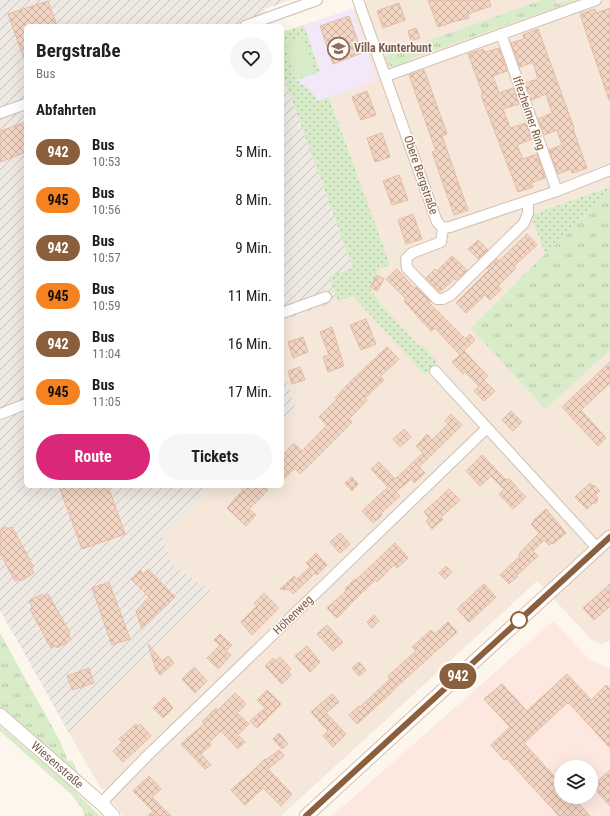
<!DOCTYPE html>
<html lang="de">
<meta charset="utf-8">
<style>
body{margin:0;font-family:"Roboto Condensed",sans-serif;background:#f6f6f6;color:#202124;height:100vh;display:flex;flex-direction:column;font-size:15px;white-space:nowrap}
*{box-sizing:border-box;margin:0}
p{font-size:13px;color:#757577}
.icon{flex:none;width:22px;height:22px;fill:none;stroke:currentColor;stroke-width:2;stroke-linecap:round;stroke-linejoin:round}
.map{position:relative;flex:1;overflow:hidden}
.side{position:absolute;left:24px;top:24px;width:260px;height:464px;display:flex;flex-direction:column;background:#fff;border-radius:6px;box-shadow:0 4px 16px #0002}
.side>*{flex:none}
.badge{padding:0 8px;border-radius:13px;font-size:14px;line-height:26px}
.fabs{position:absolute;left:554px;top:760px;display:grid;gap:8px}
.fabs a{display:grid;place-items:center;width:44px;height:44px;border-radius:50%;background:#fff;box-shadow:0 4px 16px #0002;font-size:20px}
.map>.badge{position:absolute;translate:-50% -50%;box-shadow:0 0 0 2px #fff}
h2{padding:0 12px;font-size:15px;line-height:36px}
.round{display:grid;place-items:center;flex:none;width:42px;height:42px;border-radius:21px;background:#f6f6f6}
.head{display:flex;align-items:center;justify-content:space-between;height:68px;padding:0 12px}
h1{font-size:19px;font-weight:700;line-height:30px}
.button{display:flex;gap:8px;margin-top:auto;padding:8px 12px}
.button a{flex:1;height:46px;border-radius:24px;background:#db2777;color:#fff;font-size:16px;font-weight:700;line-height:46px;text-align:center}
.button a+a{background:#f6f6f6;color:#202124}
ul{padding:0;list-style:none}
li{display:flex;align-items:center;gap:12px;height:48px;padding:0 12px}
li div{flex:1}
li b{display:block;font-size:15px}
li em{font-style:normal}
li .badge{min-width:44px;font-weight:700;text-align:center}
.map>svg:first-child{display:block}
</style>
<div class="map">
<svg width="610" height="816" viewBox="0 0 610 816">
<defs>
<pattern id="industrial-furrows" width="10" height="10" patternUnits="userSpaceOnUse"><rect width="10" height="10" fill="#efe9e4"/><path d="M-1 1l2-2M0 10L10 0M9 11l2-2" fill="none" stroke="#c7c0bb"/></pattern>
<pattern id="grass-tufts" width="24" height="20" patternUnits="userSpaceOnUse"><rect width="24" height="20" fill="#d8ecc9"/><path d="M3 7l-1-3M5 7V3M7 7l1-3M15 17l-1-3M17 17v-4M19 17l1-3" fill="none" stroke="#b4c2a5"/></pattern>
<pattern id="park-dots" width="8" height="8" patternUnits="userSpaceOnUse"><rect width="8" height="8" fill="#d8ecc9"/><path d="M2 2h.1M6 6h.1" fill="none" stroke="#b4c2a5" stroke-width="1.8" stroke-linecap="round"/></pattern>
<pattern id="building-cross-hatch" width="8" height="8" patternUnits="userSpaceOnUse"><rect width="8" height="8" fill="#f3d5c3"/><path d="M0 0l8 8M0 8l8-8" fill="none" stroke="#cab0a1"/></pattern>
</defs>
<rect width="100%" height="100%" fill="#fdf6ec"/>
<polygon fill="#f5e8da" points="367,0 610,0 610,641 601,644 591,639 537,581 281,816 123,816 98,784 69,733 210,591 172,565 162,537 213,486 282,486 282,420 296,408 282,370 282,321 369,289 379,269 389,265 304,25 353,9"/>
<path fill="#fde8e0" fill-rule="evenodd" d="M553,621L590,660L610,668V816H332ZM561,767H591V797H561Z"/>
<g fill="url(#industrial-furrows)">
<polygon points="0,0 290,0 265,9 265,26 26,26 26,486 213,486 162,537 172,565 210,591 69,733 0,610"/>
<polygon points="282,73 353,268 353,296 282,321"/>
<polygon points="282,370 296,408 282,420"/>
</g>
<polygon fill="#f3e8fa" points="352,9 377,80 318,101 310,90 296,80 320,71 304,25"/>
<g fill="url(#grass-tufts)">
<polygon points="542,0 556,0 557,4 570,0 577,0 410,59 408,63 395,68 388,65 385,56"/>
<polygon points="610,189 610,350 545,409 471,328"/>
<polygon points="0,633 60,741 68,761 72,761 81,778 0,709"/>
<polygon points="0,726 69,785 100,816 84,816 83,810 72,795 0,731"/>
</g>
<g fill="url(#park-dots)">
<polygon points="304,25 320,72 296,80 310,90 318,101 329,97 390,265 379,269 370,289 385,309 419,346 422,345 438,362 425,375 353,296 338,301 329,277 353,268 282,73 282,32"/>
<polygon points="610,187 610,188 545,254 531,215"/>
</g>
<polygon fill="#d8ecc9" points="302,37 314,72 296,78 285,43"/>
<g fill="url(#building-cross-hatch)" stroke="#e6bba3">
<polygon points="428,0 489,0 491,6 468,14 469,18 458,21 458,20 438,27"/>
<polygon points="48,1 57,26 26,26 26,61 25,61 8,14"/>
<polygon points="399,3 405,20 383,28 377,11"/>
<polygon points="610,8 610,100 609,100 580,14 595,9 596,13"/>
<polygon points="349,16 362,53 333,64 320,26"/>
<polygon points="416,28 420,38 411,41 408,31"/>
<polygon points="538,29 574,128 573,129 587,168 572,173 571,169 558,174 549,150 562,145 557,130 544,135 538,119 552,113 546,94 531,100 525,83 538,79 533,62 520,67 511,43 524,39 523,35"/>
<polygon points="499,48 507,71 493,76 499,93 513,88 519,104 503,109 509,125 510,128 526,123 532,139 517,145 523,159 537,154 545,178 531,183 533,187 518,192 490,119 481,95 483,94 468,54 483,49 485,52"/>
<polygon points="424,70 447,134 442,136 468,210 454,215 432,152 436,151 409,75"/>
<polygon points="367,91 376,115 361,120 352,97"/>
<polygon points="26,122 26,152 0,162 0,131"/>
<polygon points="382,133 390,157 375,162 367,138"/>
<polygon points="399,175 408,200 392,205 383,181"/>
<polygon points="413,214 422,239 406,244 398,220"/>
<polygon points="527,234 537,245 514,266 516,268 498,286 501,290 490,300 485,295 466,313 456,303 489,270 487,268 497,259 499,261"/>
<polygon points="478,240 488,250 478,259 468,249"/>
<polygon points="452,256 467,270 456,280 454,279 440,292 426,278 435,269 437,271"/>
<polygon points="397,269 415,289 416,287 430,301 429,303 465,339 470,334 475,340 462,353 464,351 488,376 484,380 495,391 484,401 474,391 479,386 465,372 463,374 452,362 460,355 435,328 431,331 404,301 406,299 386,279"/>
<polygon points="377,275 384,279 377,291 370,287"/>
<polygon points="366,319 376,344 361,350 350,325"/>
<polygon points="332,327 344,366 328,372 323,357 329,355 320,332"/>
<polygon points="303,337 308,352 293,358 288,342"/>
<polygon points="387,347 399,359 380,377 384,380 365,398 367,400 349,419 352,422 300,474 295,468 282,481 282,456 294,443 302,451 327,425 319,417 337,399 335,398 350,382"/>
<polygon points="610,362 610,383 581,410 606,438 598,446 562,407"/>
<polygon points="300,367 305,380 292,384 288,371"/>
<polygon points="511,411 522,422 513,431 502,420"/>
<polygon points="451,414 462,425 419,467 425,473 414,483 411,479 396,492 400,496 381,513 382,515 373,523 362,511 388,487 371,469 379,462 395,479 423,453 416,446 427,434 432,440 448,424 445,421"/>
<polygon points="404,429 411,437 400,447 393,439"/>
<polygon points="482,455 506,480 508,478 526,497 513,509 499,494 504,489 491,476 480,486 466,471"/>
<polygon points="352,477 358,484 352,491 345,483"/>
<polygon points="590,483 593,486 594,485 600,491 595,495 598,498 597,501 595,504 593,503 587,509 575,497"/>
<polygon points="59,486 108,486 125,534 82,549"/>
<polygon points="239,486 263,486 268,490 249,509 256,515 246,526 227,508 243,490"/>
<polygon points="449,489 460,500 441,517 443,519 432,529 426,521 429,518 424,512"/>
<polygon points="546,509 566,533 553,544 552,543 549,545 544,540 533,551 538,556 517,575 518,576 509,584 500,575 520,556 519,554 539,533 531,524 534,522 533,521"/>
<polygon points="6,527 7,529 12,527 33,566 31,567 34,573 21,581 20,579 15,581 0,553 0,530"/>
<polygon points="340,533 350,544 340,553 330,542"/>
<polygon points="395,543 408,558 397,568 394,565 377,582 375,580 346,608 347,608 337,618 327,608 346,591 345,589 355,579 356,580"/>
<polygon points="316,553 327,565 317,575 315,573 311,577 293,594 289,590 280,589 294,576 297,579 310,567 306,563"/>
<polygon points="446,566 452,572 445,579 439,573"/>
<polygon points="148,569 175,597 142,629 136,611 149,597 131,579 140,570 143,574"/>
<polygon points="109,582 130,639 112,645 92,588"/>
<polygon points="484,584 496,597 469,622 457,609"/>
<polygon points="610,584 610,606 594,620 583,608"/>
<polygon points="264,593 279,608 252,635 241,622 257,606 254,603"/>
<polygon points="42,594 44,596 48,594 70,633 68,634 71,640 57,648 56,646 51,648 30,609 32,607 29,601"/>
<polygon points="374,615 379,621 372,628 367,622"/>
<polygon points="448,622 457,632 392,691 392,692 357,724 349,715 359,706 360,707 390,679 388,676 416,651 412,647 431,630 435,634"/>
<polygon points="327,625 343,642 333,651 317,634"/>
<polygon points="220,634 232,645 226,651 231,655 218,669 207,658 220,645 214,640"/>
<polygon points="148,644 162,661 168,656 174,663 160,675 156,670"/>
<polygon points="307,646 320,662 310,672 295,656"/>
<polygon points="280,657 291,669 288,671 291,675 282,684 265,666 273,658 275,661"/>
<polygon points="359,662 366,670 359,676 352,668"/>
<polygon points="194,667 207,681 195,693 182,679"/>
<polygon points="89,668 94,683 72,690 67,676"/>
<polygon points="567,674 591,700 606,685 610,689 610,748 568,702 524,743 561,784 561,797 573,797 590,816 559,816 507,759 504,760 491,745 510,727 484,699 502,684 527,711"/>
<polygon points="267,690 281,704 257,728 250,721 265,708 257,700"/>
<polygon points="235,693 246,704 237,713 249,724 238,735 245,742 238,749 221,731 209,743 211,745 201,754 211,765 205,769 181,744 204,724 202,722 216,708 218,710"/>
<polygon points="332,694 339,702 326,713 346,734 333,747 323,736 328,731 311,712"/>
<polygon points="164,697 173,708 163,718 153,708"/>
<polygon points="136,724 138,726 140,724 151,736 123,762 113,751 122,742 119,739"/>
<polygon points="279,733 288,744 282,749 273,739"/>
<polygon points="279,750 284,756 268,769 292,794 281,806 263,788 245,805 231,790 243,779 243,780 265,759 266,760"/>
<polygon points="610,770 610,806 592,786"/>
<polygon points="149,776 161,789 152,797 171,816 148,816 153,811 133,791"/>
</g>
<g fill="none" stroke-linecap="round" stroke-linejoin="round">
<defs>
<g id="street">
<polyline points="358,0 437,222 443,228"/>
<polyline points="245,26 317,0"/>
<polyline points="501,34 557,191"/>
<polyline points="386,76 596,0"/>
<polyline points="0,113 26,104"/>
<polyline points="443,228 441,242 412,253 406,259 407,268 437,299 443,299 451,295 524,223 528,213 528,201"/>
<polyline points="443,228 450,227 557,191 610,170"/>
<polyline points="282,313 326,297"/>
<polyline points="435,371 598,549"/>
<polyline points="0,414 26,404"/>
<polyline points="102,804 107,797 147,756 486,429"/>
</g>
<g id="secondary">
<path id="s1" d="M0,715L102,804L113,816"/>
<polyline points="306,816 610,537"/>
</g>
</defs>
<use href="#street" stroke="#d1beb0" stroke-width="12"/>
<use href="#secondary" stroke="#d6c0b0" stroke-width="15"/>
<use href="#street" stroke="#fff" stroke-width="10"/>
<use href="#secondary" stroke="#fff" stroke-width="13"/>
</g>
<g fill="none" stroke-linecap="round" stroke-linejoin="round">
<defs>
<polyline id="line" points="306,816 610,537"/>
</defs>
<use href="#line" stroke="#fff" stroke-width="9"/>
<use href="#line" stroke="#8b5e3c" stroke-width="6"/>
</g>
<defs>
<symbol id="school-ring" viewBox="-11 -11 22 22"><circle r="9.5" fill="#fffaf3" stroke="#8d6e63" stroke-width="1.5"/><path d="M0-5L7-2L0 1L-7-2ZM-4 1L0 2.5L4 1V4Q0 6-4 4Z" fill="#8d6e63"/></symbol>
</defs>
<g fill-rule="evenodd">
<use href="#school-ring" x="326" y="36" width="25" height="25"/>
</g>
<circle fill="#fff" stroke="#8b5e3c" stroke-width="2" cx="519" cy="620" r="8"/>
<g text-anchor="middle" stroke-width="3" stroke-linejoin="round" paint-order="stroke">
<g font-size="12" font-weight="bold" fill="#785e54" stroke="#fffaf3" text-anchor="start">
<text x="354" y="52">Villa Kunterbunt</text>
</g>
<g font-size="12" fill="#7a5c4d" stroke="#fffaf3">
<text transform="translate(529 113) rotate(71)" y="4">Iffezheimer Ring</text>
<text transform="translate(421 175) rotate(71)" y="4">Obere Bergstraße</text>
<text transform="translate(293 615) rotate(-44)" y="4">Höhenweg</text>
<text dy="4" stroke="none"><textPath href="#s1" startOffset="76">Wiesenstraße</textPath></text>
</g>
</g>
</svg>
<div class="fabs">
<a><svg class="icon" aria-label="layers" viewBox="0 0 24 24"><path d="M12 4l9 5-9 5-9-5zM3 14l9 5 9-5"/></svg></a>
</div>
<b class="badge" style="left:458px;top:676px;background:#8b5e3c;color:#fff">942</b>
<section class="side">
<div class="head"><div><h1>Bergstraße</h1><p>Bus</p></div><a class="round"><svg class="icon" aria-label="heart" viewBox="0 0 24 24"><path d="M12 20l-8-8c-3-5 5-10 8-4 3-6 11-1 8 4z"/></svg></a></div>
<h2>Abfahrten</h2>
<ul>
<li><span class="badge" style="background:#8b5e3c;color:#fff">942</span><div><b>Bus</b><p>10:53</p></div><em>5 Min.</em></li>
<li><span class="badge" style="background:#f58220;color:#111">945</span><div><b>Bus</b><p>10:56</p></div><em>8 Min.</em></li>
<li><span class="badge" style="background:#8b5e3c;color:#fff">942</span><div><b>Bus</b><p>10:57</p></div><em>9 Min.</em></li>
<li><span class="badge" style="background:#f58220;color:#111">945</span><div><b>Bus</b><p>10:59</p></div><em>11 Min.</em></li>
<li><span class="badge" style="background:#8b5e3c;color:#fff">942</span><div><b>Bus</b><p>11:04</p></div><em>16 Min.</em></li>
<li><span class="badge" style="background:#f58220;color:#111">945</span><div><b>Bus</b><p>11:05</p></div><em>17 Min.</em></li>
</ul>
<div class="button"><a>Route</a><a>Tickets</a></div>
</section>
</div>
